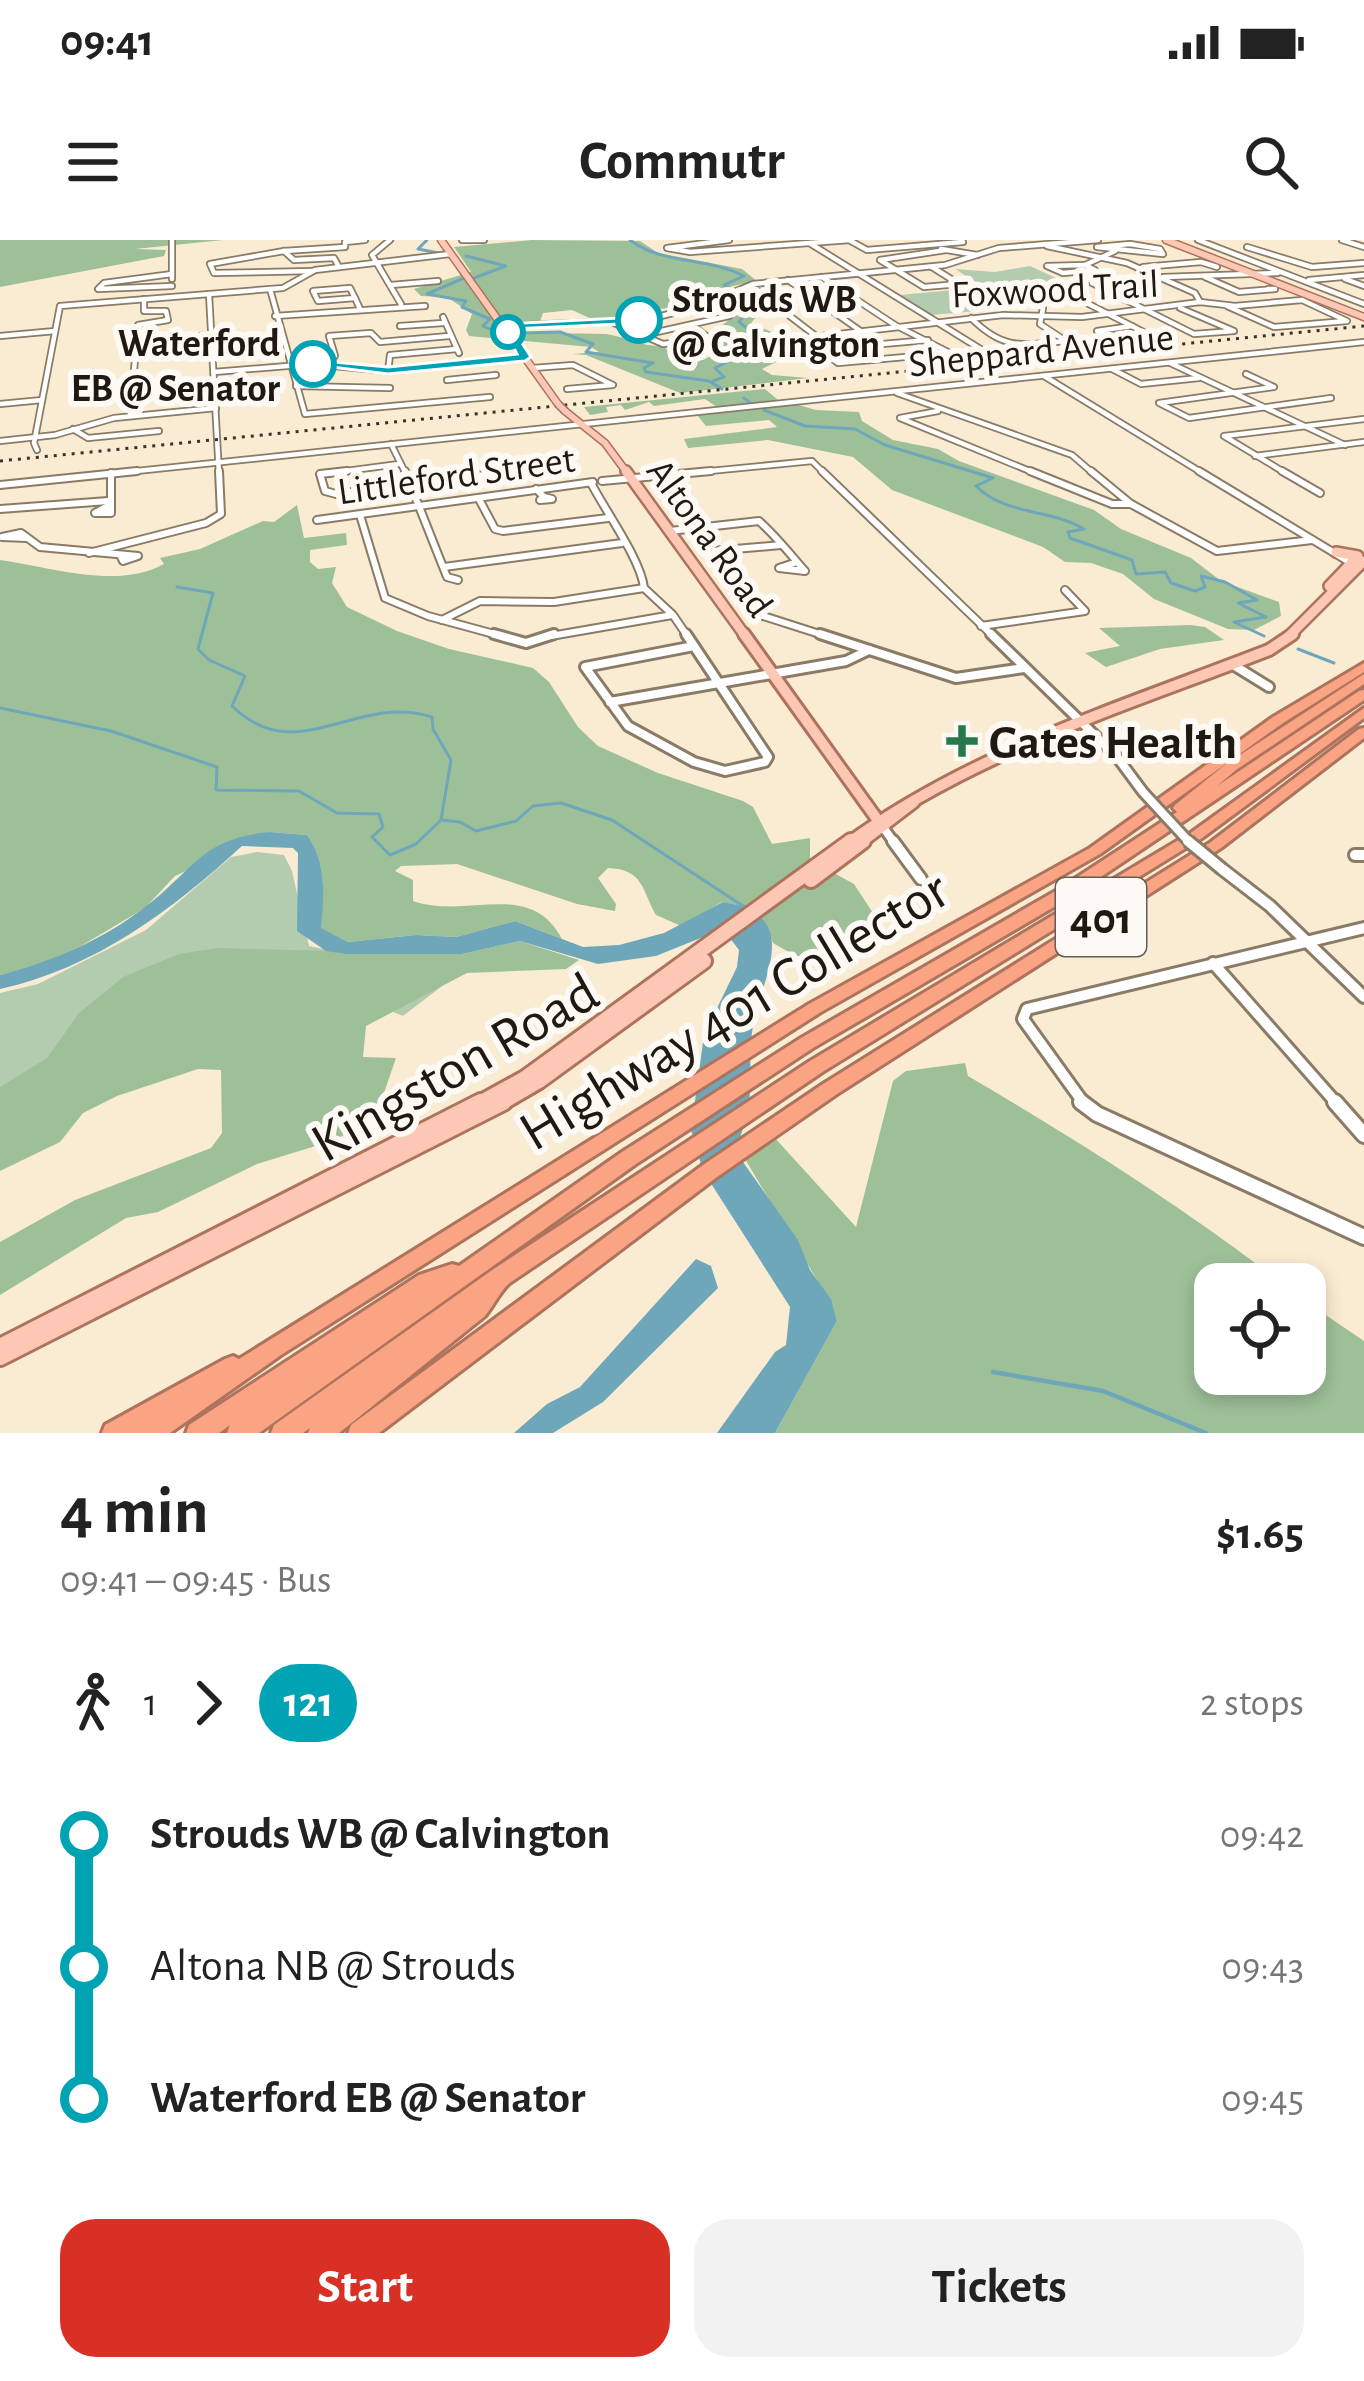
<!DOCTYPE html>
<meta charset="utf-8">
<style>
body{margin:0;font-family:"Alegreya Sans",sans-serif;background:#f2f2f2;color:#222;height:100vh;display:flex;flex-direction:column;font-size:45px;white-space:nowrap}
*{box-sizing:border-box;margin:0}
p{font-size:39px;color:#767676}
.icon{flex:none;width:66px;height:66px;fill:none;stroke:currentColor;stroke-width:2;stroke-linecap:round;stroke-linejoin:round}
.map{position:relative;height:1193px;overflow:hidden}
.drawer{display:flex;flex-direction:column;background:#fff;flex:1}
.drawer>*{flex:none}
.badge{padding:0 24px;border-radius:39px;font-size:42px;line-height:78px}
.tools{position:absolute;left:1194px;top:1023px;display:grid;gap:24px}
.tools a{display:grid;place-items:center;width:132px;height:132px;border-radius:24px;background:#fff;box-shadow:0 6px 18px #0003;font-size:60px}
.map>.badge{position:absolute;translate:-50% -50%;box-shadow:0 0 0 6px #fff}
.legs{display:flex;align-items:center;gap:18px;height:132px;padding:0 60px;font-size:39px}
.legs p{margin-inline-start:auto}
.summary{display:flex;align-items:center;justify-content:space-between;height:204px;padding:0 60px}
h1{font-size:66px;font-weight:700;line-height:90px}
.cta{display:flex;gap:24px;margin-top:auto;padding:24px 60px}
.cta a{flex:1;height:138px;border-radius:36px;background:#d93025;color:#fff;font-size:48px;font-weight:700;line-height:138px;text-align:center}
.cta a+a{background:#f2f2f2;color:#222}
ul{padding:0 60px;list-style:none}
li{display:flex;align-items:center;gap:42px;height:132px;font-size:45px}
li i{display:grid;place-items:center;width:18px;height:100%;margin:0 15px;background:currentColor}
li i::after{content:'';width:30px;height:30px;margin:-15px;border:9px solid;border-radius:50%;background:#fff}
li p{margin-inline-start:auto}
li:first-child i{background:linear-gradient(#0000 50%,currentColor 0)}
li:last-child i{background:linear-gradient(currentColor 50%,#0000 0)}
.status{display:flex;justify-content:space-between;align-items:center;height:84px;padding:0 60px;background:#fff;direction:ltr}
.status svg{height:33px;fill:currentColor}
header{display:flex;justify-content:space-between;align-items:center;height:156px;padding:0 60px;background:#fff;font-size:54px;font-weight:700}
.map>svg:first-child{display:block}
</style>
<div class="status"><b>09:41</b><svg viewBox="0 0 49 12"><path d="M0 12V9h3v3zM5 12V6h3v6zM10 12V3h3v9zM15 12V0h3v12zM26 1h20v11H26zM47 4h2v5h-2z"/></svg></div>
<header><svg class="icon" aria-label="menu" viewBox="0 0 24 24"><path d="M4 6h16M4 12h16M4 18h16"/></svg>Commutr<svg class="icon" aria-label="search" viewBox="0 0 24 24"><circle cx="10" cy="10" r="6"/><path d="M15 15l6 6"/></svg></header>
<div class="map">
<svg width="1364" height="1193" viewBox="0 0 1364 1193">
<rect width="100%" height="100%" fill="#faebd3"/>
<g fill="#b3ccaf">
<polygon points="1030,26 1078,48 1024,56 1030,62 1017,63 1021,67 932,75 900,55 984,47 955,29 995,32"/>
<polygon points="257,612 284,615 292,631 309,706 364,717 476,720 403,776 341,751 0,871 0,753 38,744 146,690 231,617"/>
</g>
<g fill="#9ec099">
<polygon points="0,0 223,0 135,9 166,10 164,16 0,47"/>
<path d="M532,0L640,1L658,13L742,29L757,41C737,45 710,50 693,60L696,64L632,73L642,78L598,82L572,70L543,73L540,82L496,84L501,92L606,94C630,98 637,106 664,106L674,119L703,120L728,107L718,105L731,98L720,87L740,71L729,57L741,52L763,69L751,83L806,107L762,129L772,135L808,138L680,153L586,115L573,114L599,112L591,107L469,96L466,90L472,74L447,57L421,56L414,49L471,32L454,7Z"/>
<polygon points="765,149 778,160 717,167 705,159 654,166 649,162 625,170 621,165 606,167 608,172 590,175 584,167"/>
<path d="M795,164L816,170L859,172L862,181L893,200L938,209L959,221L1094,270L1121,289L1191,318L1221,341L1279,362L1281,376L1254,390L1228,389L1154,359L1123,334L1091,323L1065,322L1043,307L892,250L853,217L768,200L688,208L684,199L777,187L769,180L706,186L697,175C731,170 761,170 795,164Z"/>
<path d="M297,265L304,298L346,293L347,305L310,310V322L318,329L336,327L332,343L347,367L397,391L449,409L533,428L549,442L578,487L598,506L658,533L743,561L753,567L772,604L810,598V620L854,644L884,690C829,711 835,740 773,703C766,677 749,666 722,662L681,686L656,675C642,651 644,629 608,628L598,638L616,664L615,671L577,664L457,624L401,626L395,631L413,640V661C468,680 530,638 562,699L515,681L456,697L416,695L348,702L320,688C324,657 327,621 307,595L270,592L175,636L145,668L81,706L38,726L0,735V320C51,327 117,350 164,324L160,318L200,309L263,281L274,282Z"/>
<polygon points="1190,385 1205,387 1224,400 1160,409 1106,427 1085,413 1120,406 1099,388"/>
<polygon points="520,701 579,720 566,729 467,733 366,786 363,817 396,818 378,870 358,887 335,900 257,924 158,972 126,978 0,1055 0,1002 75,960 211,908 222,893 221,830 198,829 117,856 83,873 60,902 0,931 0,847 47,818 79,773 123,737 179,714 217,708 462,714"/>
<path d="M965,823L968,836C1077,900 1183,967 1283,1044H1215V1134H1305V1061L1364,1101V1193H775L837,1081L832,1065L745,919L774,897L856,987L893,841L906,831Z"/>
</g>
<g fill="#6fa7ba">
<path d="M270,592L307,595C327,621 324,657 321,688L348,702L416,695L456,697L515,681L583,707L619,705L664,693L723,662C799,674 767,728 755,777C747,807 753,840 748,871C746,887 736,899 738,915L798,1000L810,1030L831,1059L837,1081L775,1193H717L775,1112L786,1105L790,1067L703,931L691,890L704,795L737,727L739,710L726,693H713L656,716L598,724L520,701L462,714H346L326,711L297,691L298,613L293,608L242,606C171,671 95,728 0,749V735C51,722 103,700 145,667C194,630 201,598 270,592Z"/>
<polygon points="696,1019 711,1026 718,1048 603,1162 553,1193 514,1193 547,1164 580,1147"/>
</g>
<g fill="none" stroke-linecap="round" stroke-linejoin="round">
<g stroke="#6fa7ba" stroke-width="3">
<polyline points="427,0 418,9 439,13"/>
<path d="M630,0C663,25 707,17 744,36L724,45L731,49"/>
<polyline points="466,16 506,26 474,38"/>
<polyline points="464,38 427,54 466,61 462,67 490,79 483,86 499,93"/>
<polyline points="521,93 560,92 593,104 586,112 653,123 644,128 646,132 709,141 722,149"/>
<polyline points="713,141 724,137 715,128 765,103 739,82 749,69 736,56"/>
<polyline points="744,158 749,162"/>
<path d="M764,170L805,186L855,189L885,205L993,238L976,246C1006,276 1049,268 1084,289L1068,292L1070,298L1132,320L1136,334L1165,332L1171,343L1195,351L1205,347L1201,336L1225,342L1257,360L1238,363L1266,377L1234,382L1264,396"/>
<path d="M177,347L213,353L198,409L209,420L245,436L232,466C298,530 356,452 432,477L433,489L451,520L441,580"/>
<polyline points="1298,409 1334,423"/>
<polyline points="0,468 111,491 217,527 216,550 299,551 337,573 379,574 383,587 372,597 390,615 416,604 441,580 460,582 476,591 516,581 533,566 561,563 612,580 746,668"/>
</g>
<polyline stroke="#6fa7ba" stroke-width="4.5" points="993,1132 1103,1151 1206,1193"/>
<defs>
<g id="minor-far4">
<polyline points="172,0 172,39"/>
<polyline points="390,0 372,15 401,64"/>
<polyline points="462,0 484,0"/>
<polyline points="729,0 667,8 690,12 850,0"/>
<polyline points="849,0 867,10 963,2"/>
<polyline points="1198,0 1364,64"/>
<polyline points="1342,0 1364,7"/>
<polyline points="811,4 995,118"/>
<polygon points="1130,4 1160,9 1163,14 1097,7"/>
<polyline points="1047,6 1127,23 1195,53 1200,62"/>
<polyline points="1247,7 1312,27 1364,23"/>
<polyline points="941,9 977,15"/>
<polyline points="284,11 294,20 334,18 339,27"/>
<polygon points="1085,25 1095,30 1063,33 1047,26"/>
<polyline points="1085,25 1115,11"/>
<polyline points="932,27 959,44 924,47 880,20 946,10"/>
<polyline points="1143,27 1201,22 1217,27"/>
<polyline points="313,31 214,33 210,24 284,11 345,7 345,2 365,0"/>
<polyline points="172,34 104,43 98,49 172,46"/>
<polyline points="1163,37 1278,33"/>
<polyline points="1205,37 1239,52 1275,49 1268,49"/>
<polyline points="1345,39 1364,46"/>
<polyline points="788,40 862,92"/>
<polygon points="1124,40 1158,55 1126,60 1092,43"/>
<polyline points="1309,40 1364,35"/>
<polyline points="391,45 438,41"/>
<polyline points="752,47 825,103 824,112 838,123 950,113 895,85 822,37"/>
<polygon points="350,48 355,58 318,61 313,51"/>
<polyline points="270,49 305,174 490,157"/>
<polyline points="209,54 219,234"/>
<polyline points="355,58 360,69"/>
<polyline points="1126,60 1194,94 1234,91 1180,68"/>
<polyline points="275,76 425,66"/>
<polyline points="443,77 459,113"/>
<path d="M971,78C1004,111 1023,105 1066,101L1040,84L1043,68L1028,57L1069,54L1132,86"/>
<polyline points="614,83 663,104 710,99 692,85"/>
<polyline points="400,86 443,83"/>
<polyline points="505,86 645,80 701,66 753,44 945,25 999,8 1098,0"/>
<polygon points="1132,86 1157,99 1122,103 1097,91"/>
<polyline points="648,94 729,76 708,64"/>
<polyline points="0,96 55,91"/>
<polyline points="813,97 1003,75 1082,77 1200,62 1235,66 1302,60 1347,81 1274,87 1227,66"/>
<polyline points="136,101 212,95"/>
<polyline points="826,109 928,100"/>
<polyline points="1170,123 1345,205"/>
<polyline points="323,125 335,116 329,96 371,93 380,102 449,96"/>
<polyline points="533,128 573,125 613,145 567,149"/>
<polyline points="1112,129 1141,144 1199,138"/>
<polyline points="388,131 390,115 457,109"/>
<polyline points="214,132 312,124 388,131 525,117"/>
<polyline points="1246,134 1274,147 1159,163 1189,178 1331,158"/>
<polyline points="1044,136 1204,234"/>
<polyline points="447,140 496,135"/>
<polyline points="296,146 390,148"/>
<polyline points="897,153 1072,215 1094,234"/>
<polyline points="0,164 42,160"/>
<polyline points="938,171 900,178 1037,234"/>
<polyline points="130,176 138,85 168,80 166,71 144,71 144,59"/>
<polyline points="73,189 88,198 159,191"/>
<polyline points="0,201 55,195 114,178 216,168"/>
<polyline points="391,204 406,234"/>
<polyline points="37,210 34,203 60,66 283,48 315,30 450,14"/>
<polyline points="1255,216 1364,202"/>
<polyline points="108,234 1364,102"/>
<polyline points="323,234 399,224"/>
<polyline points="493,234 568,224"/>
<polyline points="679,234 812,221 825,234"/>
<polyline points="1287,234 1224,196 1364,179"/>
</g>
<g id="minor-far3">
<polyline points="347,231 320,234 325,251 336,254 517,231"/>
<polyline points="405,231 447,337 458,340"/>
<polyline points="822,231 994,397"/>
<polyline points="1030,231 1112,264 1131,264"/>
<polyline points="1091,231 1131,264 1217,311 1312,300"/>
<polyline points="1199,231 1346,320"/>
<polyline points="1282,231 1320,253"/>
<polyline points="602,241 711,231"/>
<path d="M591,243C606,272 641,320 644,348L673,375L688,397"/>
<polyline points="0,245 137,231"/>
<polyline points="536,249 544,257"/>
<polygon points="544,257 552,259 540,260"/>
<polyline points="480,261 495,289 503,291 608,278"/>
<polyline points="108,266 95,273 111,273 111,233"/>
<polyline points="0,269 108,261"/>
<polyline points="360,275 385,358 428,376 505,397"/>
<polyline points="317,280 593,242"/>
<path d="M670,291L759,281C776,296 790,314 805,331L779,328L797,322"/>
<polyline points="27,298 2,297 21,293 40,307 138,316 123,321 120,315"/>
<polyline points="712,311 781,305"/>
<polyline points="89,313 206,283 221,274 219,231"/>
<polyline points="444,327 622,303"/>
<polyline points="757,374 829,397"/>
<polyline points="442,380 480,361 554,362 644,348"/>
<polyline points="981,386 1085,371 1065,350"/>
<polyline points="545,397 672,375"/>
</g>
<g id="minor-far2">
<polyline points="494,394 526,403 554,394"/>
<polyline points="686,394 694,406"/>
<polyline points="820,394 956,438 1024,428"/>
<polyline points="991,394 1117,517 1143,552"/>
<polygon points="694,406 768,517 765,522 725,531 694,522 628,486 585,427"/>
<polyline points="1235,426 1269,447"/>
<polyline points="610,462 846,421 869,410"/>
<polyline points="883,587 895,604"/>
</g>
<g id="minor-far1">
<polyline points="893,601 921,639"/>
<polyline points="1355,615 1364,615"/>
<polyline points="1222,629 1270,666 1364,757"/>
<polyline points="1213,723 1338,865"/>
<polyline points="1085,865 1023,779 1027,769 1364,688"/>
</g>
<g id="minor">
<polyline points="1081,862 1097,874 1364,997"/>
<polyline points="1335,862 1364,895"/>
</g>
<g id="major-far4">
<polyline points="441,0 558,164"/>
<polyline points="1166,0 1364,77"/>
<polyline points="565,171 605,203 628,234"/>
</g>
<g id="major-far3">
<polyline points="626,231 746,397"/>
<polyline points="1336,312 1358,316"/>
<polyline points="1333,350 1329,346 1354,320"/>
<polyline points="1288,397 1364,321"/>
</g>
<g id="major-far2">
<polyline points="744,394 882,586"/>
<path d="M847,604C973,512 1125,466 1269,410L1293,394"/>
<polyline points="859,604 914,562"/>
</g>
<g id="major-far1">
<polyline points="811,640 863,601"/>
<polyline points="476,865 525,838 851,601"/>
<polyline points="498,865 539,841 704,721"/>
</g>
<g id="major">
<polyline points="0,1107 481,862"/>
<polyline points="0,1117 503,862"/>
</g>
<g id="highway">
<polygon points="1364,423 1364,432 1283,483 1100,614 821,772 281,1115 170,1193 102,1193 105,1185 225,1119 233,1116 239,1119 809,764 1090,608 1273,477"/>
<polygon points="1364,434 1364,444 1236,530 1217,546 1359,451 1364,450 1364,460 1071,657 813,808 636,924 259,1193 227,1193 230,1185 219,1193 186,1193 189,1185 419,1035 452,1024 459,1026 622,912 801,798 1059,649 1177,572 1173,568 1175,565 1226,524"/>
<path d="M1364,468V478L1202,598L824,831L511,1042C501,1049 494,1065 485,1076L339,1193H308L310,1188L303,1193H271L274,1185L495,1028L810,821L1192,592Z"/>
<polygon points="1364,488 1364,498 1221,608 837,854 717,937 379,1193 348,1193 351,1185 703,925 823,844 1211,602 1359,489"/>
</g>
</defs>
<use href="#minor-far4" stroke="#897b66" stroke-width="8"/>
<use href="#minor-far3" stroke="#897b66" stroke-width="10"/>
<use href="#minor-far2" stroke="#897b66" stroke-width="14"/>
<use href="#minor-far1" stroke="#897b66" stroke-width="16"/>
<use href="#minor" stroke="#897b66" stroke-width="20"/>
<use href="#major-far4" stroke="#ad735c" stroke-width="9"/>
<use href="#major-far3" stroke="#ad735c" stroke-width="14"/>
<use href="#major-far2" stroke="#ad735c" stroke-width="16"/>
<use href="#major-far1" stroke="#ad735c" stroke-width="20"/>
<use href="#major" stroke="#ad735c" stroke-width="22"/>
<use href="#highway" stroke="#ad735c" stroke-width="6"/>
<use href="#minor-far4" stroke="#fff" stroke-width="4.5"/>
<use href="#minor-far3" stroke="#fff" stroke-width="6"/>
<use href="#minor-far2" stroke="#fff" stroke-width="8"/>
<use href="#minor-far1" stroke="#fff" stroke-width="10"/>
<use href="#minor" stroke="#fff" stroke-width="14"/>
<use href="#major-far4" stroke="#fcc8b5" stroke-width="6"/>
<use href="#major-far3" stroke="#fcc8b5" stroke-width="9"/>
<use href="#major-far2" stroke="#fcc8b5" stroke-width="10"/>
<use href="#major-far1" stroke="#fcc8b5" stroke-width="14"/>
<use href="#major" stroke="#fcc8b5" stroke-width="16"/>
<use href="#highway" fill="#faa484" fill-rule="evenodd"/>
<polyline stroke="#393228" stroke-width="3" stroke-dasharray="3 6" stroke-linecap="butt" points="0,221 1364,86"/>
<defs>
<polyline id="minor-bridge-far2" points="995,118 1010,127"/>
<polyline id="minor-bridge-far1" points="1143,552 1191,604"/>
<polyline id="minor-bridge" points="1188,601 1222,629"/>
<polyline id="major-bridge" points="558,164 565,171"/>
</defs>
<use href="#minor-bridge-far2" stroke="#897b66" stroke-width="8" stroke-linecap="butt"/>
<use href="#minor-bridge-far1" stroke="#897b66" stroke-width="14" stroke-linecap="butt"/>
<use href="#minor-bridge" stroke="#897b66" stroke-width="16" stroke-linecap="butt"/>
<use href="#major-bridge" stroke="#ad735c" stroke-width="9" stroke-linecap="butt"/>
<use href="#minor-bridge-far2" stroke="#fff" stroke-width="4.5"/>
<use href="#minor-bridge-far1" stroke="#fff" stroke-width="8"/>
<use href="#minor-bridge" stroke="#fff" stroke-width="10"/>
<use href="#major-bridge" stroke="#fcc8b5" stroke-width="6"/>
</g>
<polygon fill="#00a3b4" stroke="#fff" stroke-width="3" points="639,77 643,83 513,89 531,117 525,121 388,134 307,124 313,120 388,127 517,114 501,84"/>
<g fill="#fff" stroke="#00a3b4" stroke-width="6">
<circle cx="639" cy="80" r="21"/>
<circle cx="508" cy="92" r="15"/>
<circle cx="313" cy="124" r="21"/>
</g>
<path fill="#26794a" stroke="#fdf9f5" stroke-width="4.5" d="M956 483h12v12h12v12h-12v12h-12v-12h-12v-12h12z"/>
<g text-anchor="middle" stroke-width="12" stroke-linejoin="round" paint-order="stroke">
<g font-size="39" fill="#1f1911" stroke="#fdf9f5">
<text transform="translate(1055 48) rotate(-3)" y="14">Foxwood Trail</text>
<text transform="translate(1041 109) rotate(-6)" y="14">Sheppard Avenue</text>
<text transform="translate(456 234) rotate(-8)" y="14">Littleford Street</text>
<text transform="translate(711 297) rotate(54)" y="14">Altona Road</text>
</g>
<g font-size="39" font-weight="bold" fill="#1f1911" stroke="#fdf9f5" text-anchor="start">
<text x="672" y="72">Strouds WB<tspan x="672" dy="45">@ Calvington</tspan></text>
<text x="280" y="116" text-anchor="end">Waterford<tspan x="280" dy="45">EB @ Senator</tspan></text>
</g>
<rect fill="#fdf9f5" stroke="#625c55" stroke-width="3" x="1056" y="638" width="90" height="78" rx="9"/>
<g font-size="45" font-weight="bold" fill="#1f1911">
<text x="1101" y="693">401</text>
</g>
<g font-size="48" font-weight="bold" fill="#1f1911" stroke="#fdf9f5" text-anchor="start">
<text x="989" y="518">Gates Health</text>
</g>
<g font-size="57" fill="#1f1911" stroke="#fdf9f5">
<text transform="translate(733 769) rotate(-31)" y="20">Highway 401 Collector</text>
<text transform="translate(454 826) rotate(-30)" y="20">Kingston Road</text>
</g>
</g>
</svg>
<div class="tools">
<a><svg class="icon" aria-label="locate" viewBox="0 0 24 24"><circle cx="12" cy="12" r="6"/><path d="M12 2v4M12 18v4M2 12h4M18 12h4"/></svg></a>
</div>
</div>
<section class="drawer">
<div class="summary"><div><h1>4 min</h1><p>09:41 – 09:45 · Bus</p></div><b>$1.65</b></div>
<div class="legs"><svg class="icon" aria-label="walk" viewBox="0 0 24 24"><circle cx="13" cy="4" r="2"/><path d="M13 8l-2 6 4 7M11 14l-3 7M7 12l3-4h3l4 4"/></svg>1<svg class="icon" aria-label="forward" viewBox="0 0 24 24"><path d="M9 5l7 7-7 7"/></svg><b class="badge" style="background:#00a3b4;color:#fff">121</b><p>2 stops</p></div>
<ul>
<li><i style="color:#00a3b4"></i><b>Strouds WB @ Calvington</b><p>09:42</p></li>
<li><i style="color:#00a3b4"></i><span>Altona NB @ Strouds</span><p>09:43</p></li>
<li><i style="color:#00a3b4"></i><b>Waterford EB @ Senator</b><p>09:45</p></li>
</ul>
<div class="cta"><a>Start</a><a>Tickets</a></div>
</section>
